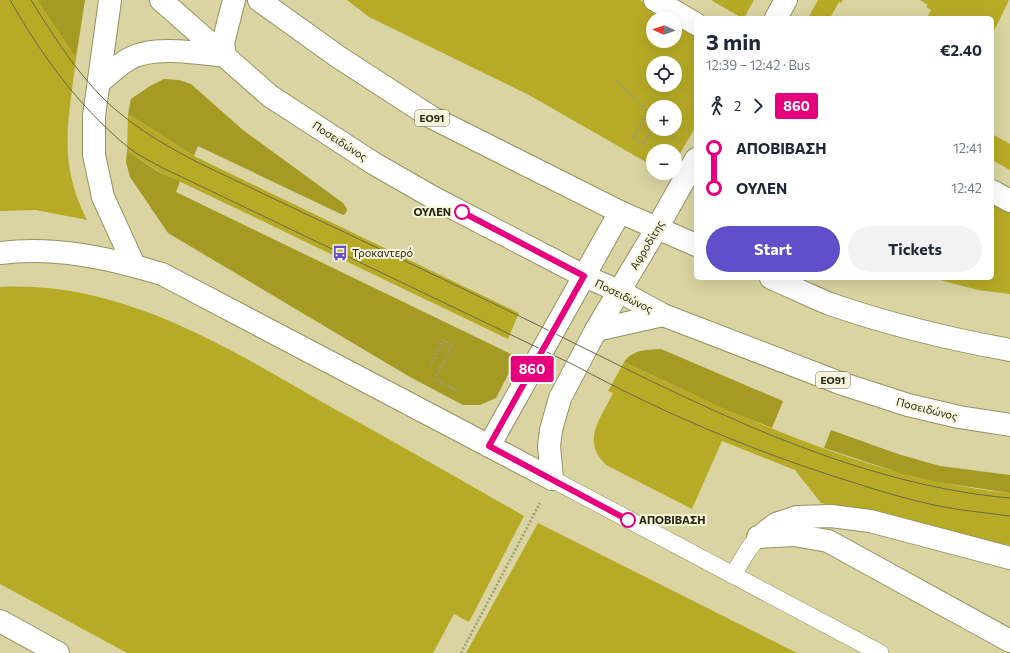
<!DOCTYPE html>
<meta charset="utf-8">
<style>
body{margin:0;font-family:Commissioner,sans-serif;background:#f2f2f3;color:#1f2937;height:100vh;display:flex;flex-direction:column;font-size:15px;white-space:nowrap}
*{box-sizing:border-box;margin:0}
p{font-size:13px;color:#747a83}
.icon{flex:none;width:22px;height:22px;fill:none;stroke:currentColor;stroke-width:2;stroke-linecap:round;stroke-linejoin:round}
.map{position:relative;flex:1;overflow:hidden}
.sheet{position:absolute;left:694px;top:16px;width:300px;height:264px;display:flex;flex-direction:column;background:#fff;border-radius:6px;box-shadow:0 4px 16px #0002}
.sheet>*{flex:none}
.badge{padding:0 8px;border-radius:3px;font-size:14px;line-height:26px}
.needle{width:26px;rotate:272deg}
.fabs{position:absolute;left:646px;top:12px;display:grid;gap:8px}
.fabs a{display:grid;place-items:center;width:36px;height:36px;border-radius:50%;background:#fff;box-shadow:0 4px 16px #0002;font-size:20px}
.map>.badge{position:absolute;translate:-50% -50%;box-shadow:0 0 0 2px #fff}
.legs{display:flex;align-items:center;gap:6px;height:44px;padding:0 12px;font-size:13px}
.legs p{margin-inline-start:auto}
.head{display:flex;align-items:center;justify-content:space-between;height:68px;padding:0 12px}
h1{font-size:22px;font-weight:700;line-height:30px}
.cta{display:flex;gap:8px;margin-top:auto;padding:8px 12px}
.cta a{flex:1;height:46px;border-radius:24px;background:#5f4fc8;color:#fff;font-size:16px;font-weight:700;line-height:46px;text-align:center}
.cta a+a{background:#f2f2f3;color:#1f2937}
ul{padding:0 12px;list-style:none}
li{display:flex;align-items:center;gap:14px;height:40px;font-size:15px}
li i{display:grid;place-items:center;width:6px;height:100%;margin:0 5px;background:currentColor}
li i::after{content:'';width:10px;height:10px;margin:-5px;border:3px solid;border-radius:50%;background:#fff}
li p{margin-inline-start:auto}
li:first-child i{background:linear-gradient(#0000 50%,currentColor 0)}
li:last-child i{background:linear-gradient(currentColor 50%,#0000 0)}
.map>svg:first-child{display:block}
</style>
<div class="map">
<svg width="1010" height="653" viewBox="0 0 1010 653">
<rect width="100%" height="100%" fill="#d9d4a1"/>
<g fill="#b7aa26" fill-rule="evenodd">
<path d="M0,0H37L76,58C69,120 57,161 87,220L36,210L0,211Z"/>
<path d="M347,0H640L672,19H653V41H675V21L696,33V126L675,162V151H653V166L529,95L369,17ZM653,63H675V85H653ZM653,107H675V129H653Z"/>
<polygon points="711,0 754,0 744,18 742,18"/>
<polygon points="818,0 843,0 841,3 839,2 830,18 808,18"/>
<polygon points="920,0 1009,0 992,35 992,18 927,18 931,10 926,7 928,5"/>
<polygon points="128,114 194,156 519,313 508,339 160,172 127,151"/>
<polygon points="992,134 1010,144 1010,170 992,160"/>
<polygon points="992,202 1010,212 1010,294 978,290 932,278 992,278"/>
<path d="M0,287C122,280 230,349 331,407C396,443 460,479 524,516L469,622L454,614L433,653H127L0,584Z"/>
<path d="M624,362C747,420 873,479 1010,493V545L983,540L821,503L795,470L722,441L692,509L606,465C581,440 600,420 613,393L608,391Z"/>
<polygon points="538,523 797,653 466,653"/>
</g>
<g fill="#a59a23">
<polygon points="37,0 85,0 76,58"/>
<polygon points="164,79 179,80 191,84 243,130 343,203 347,209 346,213 343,215 198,146 194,156 128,114 131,99 150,86"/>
<polygon points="127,151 159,172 180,181 176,192 517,357 496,398 480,405 463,405 410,377 168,233 130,177 126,162"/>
<path d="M661,349L783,401L772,428L729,411L624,362C633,349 647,350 661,349Z"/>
<polygon points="831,430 898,454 940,466 1010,475 1010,493 937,482 900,473 824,448"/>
</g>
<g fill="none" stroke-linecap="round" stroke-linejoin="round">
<defs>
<g id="service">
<polyline points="552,479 880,653"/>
<polyline points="733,575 748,550 758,537"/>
</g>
<g id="minor">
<polyline points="110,0 94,116 94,155 103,197 134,265"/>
<polyline points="655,0 696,24"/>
<polyline points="992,191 1010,201"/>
<path d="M0,253C55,246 109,258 162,274L552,479"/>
<polyline points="596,330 663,315"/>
<polyline points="489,446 620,212"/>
<polyline points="552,479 549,446 551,430 560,398 596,330 657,228"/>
<polyline points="763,534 776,524 797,517 831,516 870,521 1010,558"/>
<polyline points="758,537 794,535 828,541 1010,641"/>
<polyline points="0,621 58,653"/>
</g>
<g id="tertiary">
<polyline points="776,18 786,0"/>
<polyline points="657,228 696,159"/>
</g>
<g id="trunk">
<polyline points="161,0 270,96 373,163 434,198 584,276 619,291 663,315 840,383 908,405 959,417 1010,425"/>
<polyline points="259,0 337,56 431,117 620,212 696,245"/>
<polyline points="225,56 223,43 234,0"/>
<path d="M99,82C109,75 118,65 129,59C153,45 198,53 225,56"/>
<path d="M771,278C790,286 810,296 830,304C888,324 949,339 1010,350"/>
</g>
</defs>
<use href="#service" stroke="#969261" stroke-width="18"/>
<use href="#minor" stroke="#969261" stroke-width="24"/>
<use href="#tertiary" stroke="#969261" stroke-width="24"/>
<use href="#trunk" stroke="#969261" stroke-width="24"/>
<g stroke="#a09c73" stroke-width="2.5" stroke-dasharray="2 2" stroke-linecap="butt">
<polyline points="616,81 648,112 633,138 643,144 653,129"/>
<polyline points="665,129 677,141"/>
<polyline points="430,366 443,340 452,345 435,379 459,392"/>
<polyline points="461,653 540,503"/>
</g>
<use href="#service" stroke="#fff" stroke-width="17"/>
<use href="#minor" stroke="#fff" stroke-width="22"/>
<use href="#tertiary" stroke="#fff" stroke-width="22"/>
<use href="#trunk" stroke="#fff" stroke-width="22"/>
<g stroke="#6b6848" stroke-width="1">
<path d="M10,0C42,56 79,107 129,148C139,156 152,162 163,168L576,366C659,411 746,448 836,477C871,488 907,500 944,507C966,511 988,513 1010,516"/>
<path d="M31,0C51,32 71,64 97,92C125,122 162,144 199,163C328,225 458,285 586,349C719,415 861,485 1010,498"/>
</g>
</g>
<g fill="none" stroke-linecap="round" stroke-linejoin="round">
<defs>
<polyline id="line-1" points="462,212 584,276 489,446 628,520"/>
</defs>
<use href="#line-1" stroke="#fff" stroke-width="9"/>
<use href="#line-1" stroke="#e6007e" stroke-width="6"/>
</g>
<defs>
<symbol id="bus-bare" viewBox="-9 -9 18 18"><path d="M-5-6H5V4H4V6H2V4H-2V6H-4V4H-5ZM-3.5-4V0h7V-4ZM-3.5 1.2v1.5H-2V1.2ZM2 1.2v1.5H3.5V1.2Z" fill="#5f4fc8" stroke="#f6f4db" stroke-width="2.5" paint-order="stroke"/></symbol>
</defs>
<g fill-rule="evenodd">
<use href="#bus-bare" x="329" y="242" width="22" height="22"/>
</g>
<g fill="#fff" stroke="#e6007e" stroke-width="2">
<circle cx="462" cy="212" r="7"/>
<circle cx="628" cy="520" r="7"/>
</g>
<g text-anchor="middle" stroke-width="4" stroke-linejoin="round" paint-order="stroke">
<g fill="#f6f4db" stroke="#676550" stroke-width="1">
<rect x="415" y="110" width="34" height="16" rx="3"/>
<rect x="816" y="372" width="34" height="16" rx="3"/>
</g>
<g font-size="10" font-weight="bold" fill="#2a2814">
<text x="432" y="122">ΕΟ91</text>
<text x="833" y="384">ΕΟ91</text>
</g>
<g font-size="11" fill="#2a2814" stroke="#f6f4db">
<text transform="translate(340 141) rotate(33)" y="4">Ποσειδώνος</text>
<text transform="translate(647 245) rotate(-59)" y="4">Αφροδίτης</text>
<text transform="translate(624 296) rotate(26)" y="4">Ποσειδώνος</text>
<text transform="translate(927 409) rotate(14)" y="4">Ποσειδώνος</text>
</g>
<g font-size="11" font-weight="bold" fill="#2a2814" stroke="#f6f4db" text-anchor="end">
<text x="451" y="216">ΟΥΛΕΝ</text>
<text x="639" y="524" text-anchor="start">ΑΠΟΒΙΒΑΣΗ</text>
</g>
<g font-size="11" fill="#2a2814" stroke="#f6f4db" text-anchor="start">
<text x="352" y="257">Τροκαντερό</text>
</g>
</g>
</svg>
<div class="fabs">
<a><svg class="needle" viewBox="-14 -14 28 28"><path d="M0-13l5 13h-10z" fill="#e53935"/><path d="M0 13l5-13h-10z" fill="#747a83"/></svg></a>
<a><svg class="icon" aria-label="locate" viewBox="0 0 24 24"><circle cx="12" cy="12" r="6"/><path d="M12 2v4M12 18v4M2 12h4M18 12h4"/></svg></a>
<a>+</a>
<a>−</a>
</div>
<b class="badge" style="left:532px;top:369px;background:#e6007e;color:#fff">860</b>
<section class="sheet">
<div class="head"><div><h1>3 min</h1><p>12:39 – 12:42 · Bus</p></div><b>€2.40</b></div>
<div class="legs"><svg class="icon" aria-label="walk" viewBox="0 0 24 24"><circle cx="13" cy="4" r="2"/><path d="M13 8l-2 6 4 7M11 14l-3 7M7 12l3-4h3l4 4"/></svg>2<svg class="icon" aria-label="forward" viewBox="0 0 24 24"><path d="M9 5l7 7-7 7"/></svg><b class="badge" style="background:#e6007e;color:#fff">860</b></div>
<ul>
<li><i style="color:#e6007e"></i><b>ΑΠΟΒΙΒΑΣΗ</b><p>12:41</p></li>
<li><i style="color:#e6007e"></i><b>ΟΥΛΕΝ</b><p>12:42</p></li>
</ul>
<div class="cta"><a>Start</a><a>Tickets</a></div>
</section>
</div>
